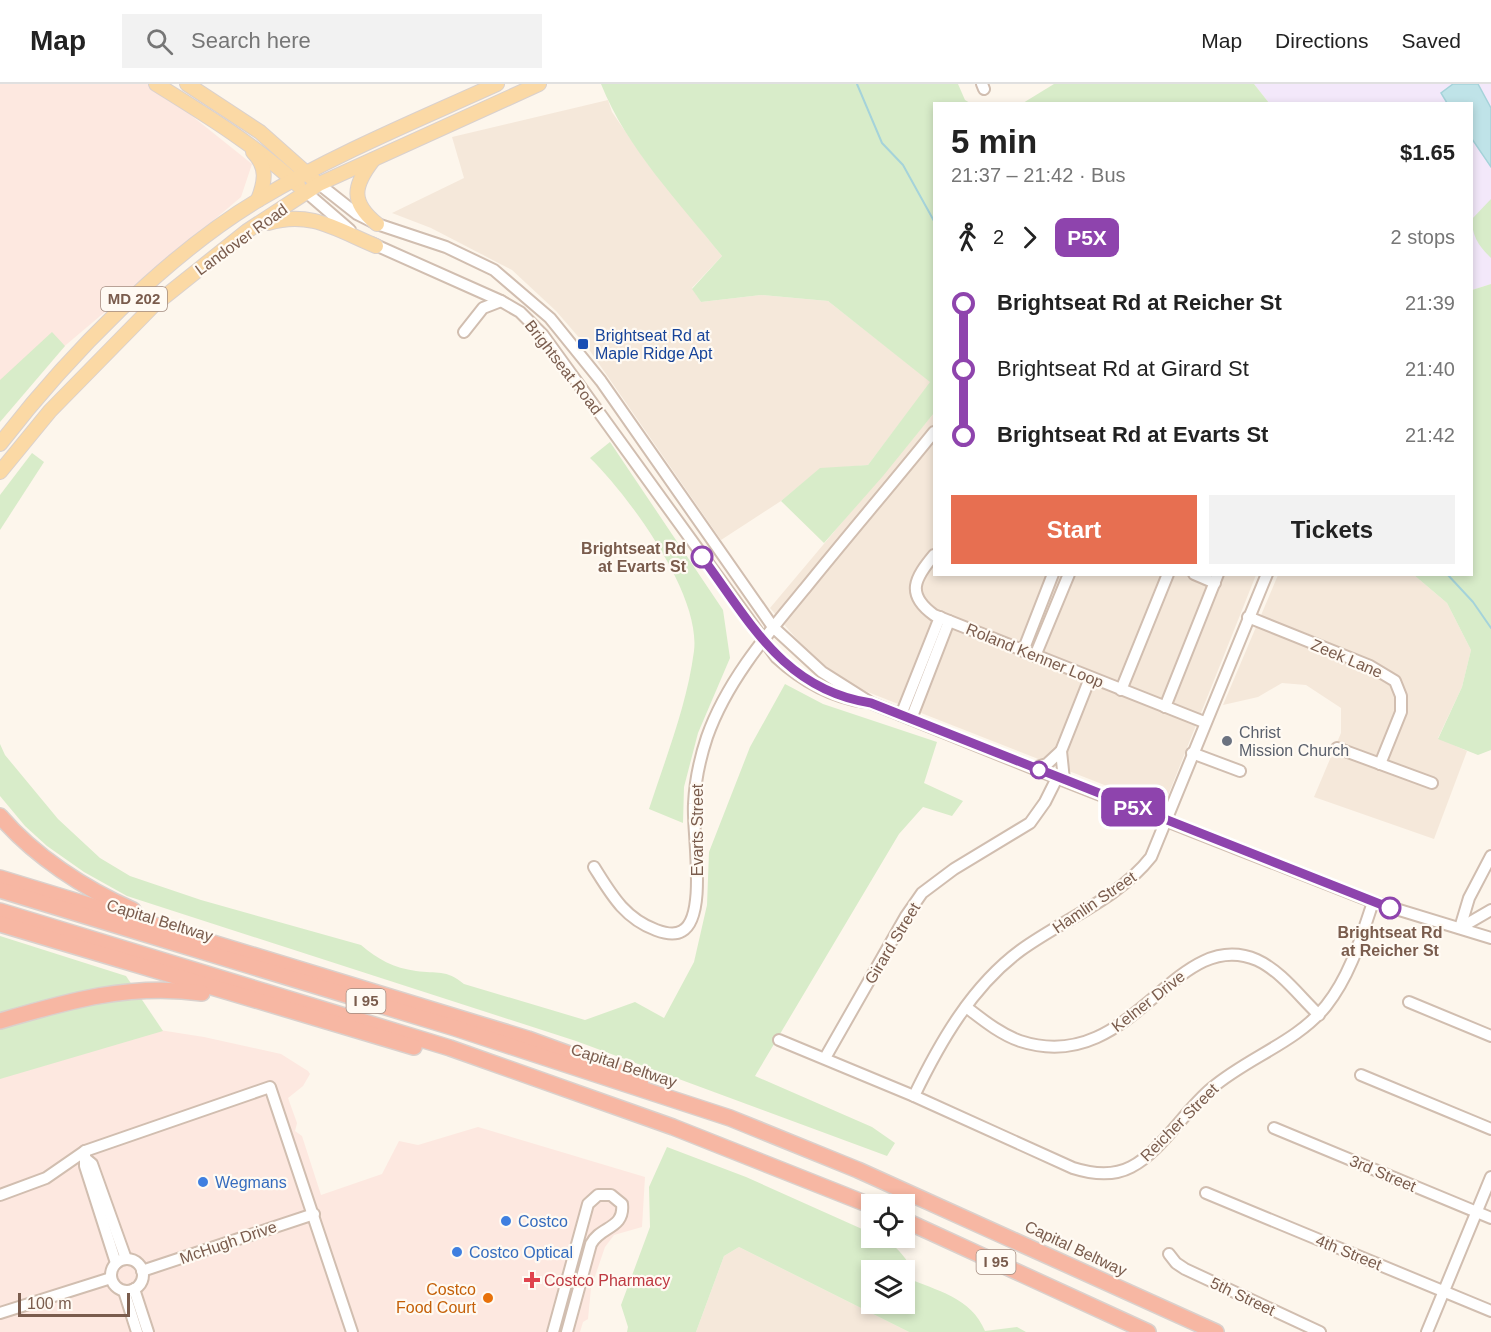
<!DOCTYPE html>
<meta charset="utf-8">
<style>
body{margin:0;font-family:Arial,sans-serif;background:#f2f2f2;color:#222;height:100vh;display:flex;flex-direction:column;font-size:22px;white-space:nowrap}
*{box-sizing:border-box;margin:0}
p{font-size:20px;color:#767676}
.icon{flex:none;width:33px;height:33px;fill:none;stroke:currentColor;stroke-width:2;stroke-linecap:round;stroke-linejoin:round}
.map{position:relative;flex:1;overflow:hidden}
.details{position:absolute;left:933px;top:18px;width:540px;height:474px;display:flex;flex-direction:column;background:#fff;border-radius:0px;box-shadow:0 3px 9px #0003}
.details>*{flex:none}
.badge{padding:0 12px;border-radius:9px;font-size:21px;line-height:39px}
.buttons{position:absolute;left:861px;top:1110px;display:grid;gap:12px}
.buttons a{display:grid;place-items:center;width:54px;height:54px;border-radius:0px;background:#fff;box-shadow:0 3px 9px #0003;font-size:30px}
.scale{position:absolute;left:18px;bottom:15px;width:112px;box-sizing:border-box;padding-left:6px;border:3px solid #7a5c4d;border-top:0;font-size:16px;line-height:21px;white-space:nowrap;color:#7a5c4d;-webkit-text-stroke:4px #fffaf3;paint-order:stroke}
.map>.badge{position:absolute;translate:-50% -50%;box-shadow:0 0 0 3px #fff}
.legs{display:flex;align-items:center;gap:9px;height:66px;padding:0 18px;font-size:20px}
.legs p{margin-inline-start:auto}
.headline{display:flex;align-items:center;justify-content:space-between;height:102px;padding:0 18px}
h1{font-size:33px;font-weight:600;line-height:45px}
.action{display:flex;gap:12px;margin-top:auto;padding:12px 18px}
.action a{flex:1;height:69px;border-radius:0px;background:#e76f51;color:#fff;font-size:24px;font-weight:600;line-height:69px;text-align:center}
.action a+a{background:#f2f2f2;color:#222}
ul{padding:0 18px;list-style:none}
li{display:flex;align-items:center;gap:21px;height:66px;font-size:22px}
li i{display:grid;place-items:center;width:9px;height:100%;margin:0 8px;background:currentColor}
li i::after{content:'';width:15px;height:15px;margin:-8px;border:4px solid;border-radius:50%;background:#fff}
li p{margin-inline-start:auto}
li:first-child i{background:linear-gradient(#0000 50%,currentColor 0)}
li:last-child i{background:linear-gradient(currentColor 50%,#0000 0)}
header{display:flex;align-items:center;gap:36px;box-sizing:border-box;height:84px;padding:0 30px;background:#fff;border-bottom:2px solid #e0e0e0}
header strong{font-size:28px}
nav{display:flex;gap:33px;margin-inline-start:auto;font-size:21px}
.search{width:420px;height:54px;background:#f2f2f2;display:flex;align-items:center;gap:15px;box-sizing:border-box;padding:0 21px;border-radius:0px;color:#767676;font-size:22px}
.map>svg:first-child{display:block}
</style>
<header>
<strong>Map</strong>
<div class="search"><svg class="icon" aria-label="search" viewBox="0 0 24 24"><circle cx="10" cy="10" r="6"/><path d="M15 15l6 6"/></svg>Search here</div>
<nav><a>Map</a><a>Directions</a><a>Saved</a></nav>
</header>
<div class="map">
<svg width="1491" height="1248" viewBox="0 0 1491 1248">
<rect width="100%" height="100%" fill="#fdf6ec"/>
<g fill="#f5e8da">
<polygon points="608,16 612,28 647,79 722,172 692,204 701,218 761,211 828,217 931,298 868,381 820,385 781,417 721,456 588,264 556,227 512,186 431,144 392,129 464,94 452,53"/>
<polygon points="934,329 934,490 1256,491 1163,724 860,605 812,573 770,524"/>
<polygon points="1278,491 1414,491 1447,519 1471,566 1462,603 1438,654 1467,667 1434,755 1314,713 1341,649 1341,624 1306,601 1282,599 1258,613 1223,621"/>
<polygon points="739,1163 909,1248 696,1248 724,1172"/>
</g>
<g fill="#fde8e0">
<polygon points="0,0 152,0 252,80 241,113 9,309 0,306"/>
<polygon points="153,945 204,953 281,970 308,987 310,990 303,1002 288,1014 297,1039 295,1047 302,1052 321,1111 382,1090 399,1057 418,1061 478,1043 645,1093 642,1143 614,1151 605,1163 591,1204 588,1235 583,1238 580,1248 0,1248 0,988"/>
</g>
<polygon fill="#f3e8fa" points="1254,0 1491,0 1491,200 1472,206 1472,20 1269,19"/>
<g fill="#d8ecc9">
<path d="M601,0H958L965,16L970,19L934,20V329L883,392L824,459L781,417L820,384L868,381L930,298L828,217L761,211L701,218L692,205L722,172C679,118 627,65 601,0Z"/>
<polygon points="1054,0 1254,0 1269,19 1023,19"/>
<path d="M1491,115V174C1479,162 1472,153 1472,135Z"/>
<polygon points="1491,200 1491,666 1478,671 1438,655 1462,603 1471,566 1447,519 1414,491 1472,490 1472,206"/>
<polygon points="52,248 65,262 0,338 0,296"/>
<path d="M610,358L723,526L730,574L698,649L684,703L683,739L649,725C666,673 687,621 694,567C701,510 629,412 590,374Z"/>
<polygon points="32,369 44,378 0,446 0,411"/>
<path d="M785,600L823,620L937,658L924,699L963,717L952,732L923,723L899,750L755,992L872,1043L895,1059L887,1072L576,957L127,812L84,788L47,762L25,742L0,712V660L5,671L58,735L100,774L130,792L201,816L361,861C377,875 394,884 416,887C437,890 446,885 464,900L585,936L635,918L664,934L694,878L707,821L709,768L750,663Z"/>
<polygon points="0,852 126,892 163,947 0,995"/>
<path d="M667,1063L746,1093L871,1149L872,1154C890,1154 898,1165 909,1179L905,1188L872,1186V1220H904L905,1193C937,1207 971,1213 985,1247L1017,1243L1026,1248H909L739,1163L724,1172L696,1248H627L628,1243L621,1221L650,1143L649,1103Z"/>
</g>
<polygon fill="#bfe3e8" stroke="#a5d3da" stroke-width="1.5" points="1453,0 1478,0 1491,24 1491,83 1472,55 1472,20 1447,19 1441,9"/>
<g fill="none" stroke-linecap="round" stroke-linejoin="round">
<g stroke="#a5d3da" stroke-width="2">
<polyline points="857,0 882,59 903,81 934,137"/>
<polyline points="1447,490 1473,518 1491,544"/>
</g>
<defs>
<g id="minor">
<polyline points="982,0 984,5"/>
<polyline points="319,100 357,130 377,140 446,163 494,186 550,234 601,297 773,543 822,588 871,619 1057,694 1373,818 1491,854"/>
<polyline points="306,108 350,146"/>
<path d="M371,159L501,217L520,228L543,251L776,573C801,596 831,613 865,618"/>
<polyline points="464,248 483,224 501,217"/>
<path d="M934,471C915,494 905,510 934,531L1204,638"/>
<polyline points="1194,490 1215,499"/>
<polyline points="1248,533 1370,582 1395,597 1401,612 1401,628 1380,680"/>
<polyline points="1023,567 1053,490"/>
<polyline points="1035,572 1069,490"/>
<polyline points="1121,606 1168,490"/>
<polyline points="1165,623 1218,490"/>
<polyline points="901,631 940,533"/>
<polyline points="911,635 949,537"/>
<polyline points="1337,664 1432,699"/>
<polyline points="1061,667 1064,696"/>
<polyline points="1192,669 1240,687"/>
<polyline points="1034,684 1047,680 1061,667 1090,594"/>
<path d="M594,783C611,810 624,834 656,846C664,849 674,852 682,847C708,833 692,747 694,720C695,698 700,674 707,653C727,596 769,548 807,502C849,450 892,400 934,348"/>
<polyline points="1460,844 1469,814 1491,772"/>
<polyline points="1460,844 1491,826"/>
<polyline points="1409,918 1491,952"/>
<path d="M966,923C983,936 1000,950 1020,957C1133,994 1174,840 1257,876C1281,887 1300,913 1319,931"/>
<path d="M779,956L914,1012L1073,1084C1092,1090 1112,1093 1131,1083C1161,1068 1185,1026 1212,1004C1247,974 1297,958 1326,922C1350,892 1361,854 1373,818"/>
<polyline points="825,974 906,832 922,809 954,785 1030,739 1045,718 1057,694"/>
<polyline points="1361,991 1491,1045"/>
<path d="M914,1012C940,958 972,902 1021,866C1064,835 1118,815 1151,773L1267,490"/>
<polyline points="1274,1044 1491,1134"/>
<polyline points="85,1067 85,1082 116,1179"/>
<polyline points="86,1075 92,1080 126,1175"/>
<polyline points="1206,1109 1491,1227"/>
<polyline points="0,1111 46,1094 85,1067 270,1003 352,1248"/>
<polyline points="1169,1170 1176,1179 1185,1185 1320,1248"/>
<circle cx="127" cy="1191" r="16"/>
<polyline points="142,1187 314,1130"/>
<polyline points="134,1205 148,1248"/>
<polyline points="124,1207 137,1248"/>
<polyline points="0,1229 111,1194"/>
<path d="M553,1248L588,1120L598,1111H611L622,1120C625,1145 600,1142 591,1160L567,1248"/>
<polyline points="1427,1248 1491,1093"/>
</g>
<g id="major">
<path d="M156,0C206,31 255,61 298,101"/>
<polyline points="187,0 260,48 313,95"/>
<path d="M253,68C268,83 265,98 258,116"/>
<path d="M373,76C353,102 350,118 377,140"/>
<path d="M268,139C311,126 337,146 376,162"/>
<path d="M0,360C67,273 166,171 260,115C335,70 418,36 497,0"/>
<polyline points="0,388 50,327 153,222 247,147 319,100 539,0"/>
</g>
<g id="highway">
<path d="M0,732C34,772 85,805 133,826"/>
<polyline points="0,794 528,955 641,996"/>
<polyline points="0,806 455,944 730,1034 858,1086 1216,1248"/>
<polyline points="0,827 450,964 673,1043 872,1122"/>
<polyline points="0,840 414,963"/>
<path d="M0,937C68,917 130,899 202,909"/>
<polyline points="904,1136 1148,1248"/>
</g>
</defs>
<use href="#minor" stroke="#d1beb0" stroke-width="14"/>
<use href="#major" stroke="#dad1cd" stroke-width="16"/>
<use href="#highway" stroke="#dad1cd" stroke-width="18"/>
<use href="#minor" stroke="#fff" stroke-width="10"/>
<use href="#major" stroke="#fbd9a5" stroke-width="14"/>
<use href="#highway" stroke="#f7b7a3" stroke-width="15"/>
</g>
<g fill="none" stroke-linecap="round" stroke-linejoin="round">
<defs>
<path id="line-1" d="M702,473C750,538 784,606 871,619L1390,824"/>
</defs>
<use href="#line-1" stroke="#fff" stroke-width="14"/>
<use href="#line-1" stroke="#8e44ad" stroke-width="9"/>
</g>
<rect fill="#1a4fb4" stroke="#fffaf3" stroke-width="2" x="577" y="254" width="12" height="12" rx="3"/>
<g fill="#fff" stroke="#8e44ad" stroke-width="3">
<circle cx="702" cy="473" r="10"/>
<circle cx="1039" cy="686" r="8"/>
<circle cx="1390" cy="824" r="10"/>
</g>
<circle fill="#6b7280" stroke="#fffaf3" stroke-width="2" cx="1227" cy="657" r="6"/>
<g fill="#3f7fe0" stroke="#fffaf3" stroke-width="2">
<circle cx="203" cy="1098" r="6"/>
<circle cx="506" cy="1137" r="6"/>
<circle cx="457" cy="1168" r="6"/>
</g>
<path fill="#e0444e" stroke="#fffaf3" stroke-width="2" d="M529 1187h6v6h6v6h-6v6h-6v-6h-6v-6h6z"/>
<circle fill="#e8710a" stroke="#fffaf3" stroke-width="2" cx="488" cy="1214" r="6"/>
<g text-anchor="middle" stroke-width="4.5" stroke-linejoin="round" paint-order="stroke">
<g fill="#fffaf3" stroke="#a28b7f" stroke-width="1.5">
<rect x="101" y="203" width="66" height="24" rx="4.5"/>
<rect x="346.5" y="905" width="39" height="24" rx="4.5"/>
<rect x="976.5" y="1166" width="39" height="24" rx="4.5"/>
</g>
<g font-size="15" font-weight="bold" fill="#7a5c4d">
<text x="134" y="220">MD 202</text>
<text x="366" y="922">I 95</text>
<text x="996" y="1183">I 95</text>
</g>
<g font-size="16" fill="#7a5c4d" stroke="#fffaf3">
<text transform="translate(241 155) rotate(-36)" y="6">Landover Road</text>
<text transform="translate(564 283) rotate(52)" y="6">Brightseat Road</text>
<text transform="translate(1035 571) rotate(22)" y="6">Roland Kenner Loop</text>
<text transform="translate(1347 574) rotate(23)" y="6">Zeek Lane</text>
<text transform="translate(697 746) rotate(-90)" y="6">Evarts Street</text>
<text transform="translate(1094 818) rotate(-34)" y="6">Hamlin Street</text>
<text transform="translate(160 836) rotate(17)" y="6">Capital Beltway</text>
<text transform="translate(892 859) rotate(-59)" y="6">Girard Street</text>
<text transform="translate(1148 917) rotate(-38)" y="6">Kelner Drive</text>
<text transform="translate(624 981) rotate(18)" y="6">Capital Beltway</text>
<text transform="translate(1179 1038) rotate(-45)" y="6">Reicher Street</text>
<text transform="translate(1383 1089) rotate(23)" y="6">3rd Street</text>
<text transform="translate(228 1158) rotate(-19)" y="6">McHugh Drive</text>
<text transform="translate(1076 1164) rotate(25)" y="6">Capital Beltway</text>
<text transform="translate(1349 1168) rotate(22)" y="6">4th Street</text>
<text transform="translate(1243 1212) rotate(25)" y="6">5th Street</text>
</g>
<g font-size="16" fill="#164399" stroke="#fffaf3" text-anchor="start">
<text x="595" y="257">Brightseat Rd at<tspan x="595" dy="18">Maple Ridge Apt</tspan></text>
</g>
<g font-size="16" font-weight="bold" fill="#7a5c4d" stroke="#fffaf3" text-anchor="end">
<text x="686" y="470">Brightseat Rd<tspan x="686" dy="18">at Evarts St</tspan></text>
<text x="1390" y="854" text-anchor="middle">Brightseat Rd<tspan x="1390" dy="18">at Reicher St</tspan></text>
</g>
<g font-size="16" fill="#5b616d" stroke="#fffaf3" text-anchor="start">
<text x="1239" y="654">Christ<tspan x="1239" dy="18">Mission Church</tspan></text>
</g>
<g font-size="16" fill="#366cbe" stroke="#fffaf3" text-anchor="start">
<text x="215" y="1104">Wegmans</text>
<text x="518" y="1143">Costco</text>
<text x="469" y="1174">Costco Optical</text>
</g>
<g font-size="16" fill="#be3a42" stroke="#fffaf3" text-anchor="start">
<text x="544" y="1202">Costco Pharmacy</text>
</g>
<g font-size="16" fill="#c56008" stroke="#fffaf3" text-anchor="end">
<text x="476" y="1211">Costco<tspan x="476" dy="18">Food Court</tspan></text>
</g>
</g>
</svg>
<div class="buttons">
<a><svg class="icon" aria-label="locate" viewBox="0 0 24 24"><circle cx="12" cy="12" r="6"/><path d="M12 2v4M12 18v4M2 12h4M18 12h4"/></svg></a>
<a><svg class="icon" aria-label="layers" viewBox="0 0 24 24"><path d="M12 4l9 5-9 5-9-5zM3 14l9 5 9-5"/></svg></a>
</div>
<div class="scale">100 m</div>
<b class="badge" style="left:1133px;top:723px;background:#8e44ad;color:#fff">P5X</b>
<section class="details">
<div class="headline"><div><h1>5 min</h1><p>21:37 – 21:42 · Bus</p></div><b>$1.65</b></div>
<div class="legs"><svg class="icon" aria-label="walk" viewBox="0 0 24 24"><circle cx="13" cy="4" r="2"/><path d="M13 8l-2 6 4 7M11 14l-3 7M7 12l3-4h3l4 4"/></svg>2<svg class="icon" aria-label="forward" viewBox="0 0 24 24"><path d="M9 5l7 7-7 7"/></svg><b class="badge" style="background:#8e44ad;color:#fff">P5X</b><p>2 stops</p></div>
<ul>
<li><i style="color:#8e44ad"></i><b>Brightseat Rd at Reicher St</b><p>21:39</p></li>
<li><i style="color:#8e44ad"></i><span>Brightseat Rd at Girard St</span><p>21:40</p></li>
<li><i style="color:#8e44ad"></i><b>Brightseat Rd at Evarts St</b><p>21:42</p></li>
</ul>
<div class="action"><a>Start</a><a>Tickets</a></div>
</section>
</div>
